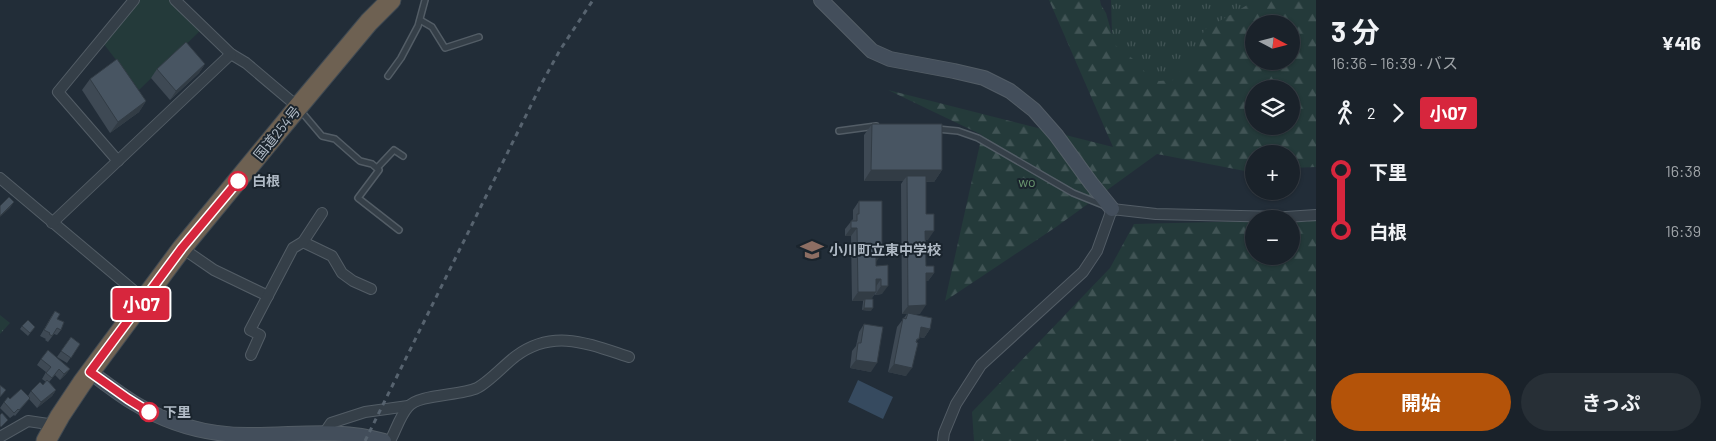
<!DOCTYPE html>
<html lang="ja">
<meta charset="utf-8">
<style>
body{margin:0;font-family:Barlow,"Noto Sans JP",sans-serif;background:#272f36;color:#f1f3f6;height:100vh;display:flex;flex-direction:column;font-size:19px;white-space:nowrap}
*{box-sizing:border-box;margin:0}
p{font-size:16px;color:#9fa4a8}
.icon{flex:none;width:28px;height:28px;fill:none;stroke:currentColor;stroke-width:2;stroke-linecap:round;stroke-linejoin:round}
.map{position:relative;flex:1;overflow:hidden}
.details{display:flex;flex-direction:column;background:#1a222a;width:400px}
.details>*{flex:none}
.badge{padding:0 10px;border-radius:4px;font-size:18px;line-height:32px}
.needle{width:32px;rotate:97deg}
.tools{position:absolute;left:1245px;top:15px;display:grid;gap:10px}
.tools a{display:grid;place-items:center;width:55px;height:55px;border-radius:50%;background:#1a222a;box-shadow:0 1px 4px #0004,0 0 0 1px #383f47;font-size:25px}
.map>.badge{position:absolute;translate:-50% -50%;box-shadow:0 0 0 2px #fff}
.legs{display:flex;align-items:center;gap:8px;height:55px;padding:0 15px;font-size:16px}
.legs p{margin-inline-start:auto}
.head{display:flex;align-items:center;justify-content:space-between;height:85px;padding:0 15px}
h1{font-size:28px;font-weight:700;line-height:38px}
.button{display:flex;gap:10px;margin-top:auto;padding:10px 15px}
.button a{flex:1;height:58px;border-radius:30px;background:#b45309;color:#fff;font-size:20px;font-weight:700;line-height:58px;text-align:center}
.button a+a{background:#272f36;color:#f1f3f6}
ul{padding:0 15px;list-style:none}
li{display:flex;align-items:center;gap:18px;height:60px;font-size:19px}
li i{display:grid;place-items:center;width:8px;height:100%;margin:0 6px;background:currentColor}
li i::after{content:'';width:12px;height:12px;margin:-6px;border:4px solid;border-radius:50%;background:#1a222a}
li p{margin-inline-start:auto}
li:first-child i{background:linear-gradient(#0000 50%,currentColor 0)}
li:last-child i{background:linear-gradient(currentColor 50%,#0000 0)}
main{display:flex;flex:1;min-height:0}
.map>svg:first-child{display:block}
</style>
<main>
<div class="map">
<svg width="1316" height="441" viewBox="0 0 1316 441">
<defs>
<pattern id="grass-tufts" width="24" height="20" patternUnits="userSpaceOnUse" patternTransform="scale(1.25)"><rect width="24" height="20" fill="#243a3a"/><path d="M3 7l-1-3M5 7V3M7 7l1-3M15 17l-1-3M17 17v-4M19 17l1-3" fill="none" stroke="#415455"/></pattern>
<pattern id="forest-firs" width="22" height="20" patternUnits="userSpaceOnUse" patternTransform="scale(1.25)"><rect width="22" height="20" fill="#243a3a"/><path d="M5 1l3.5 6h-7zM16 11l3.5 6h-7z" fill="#415455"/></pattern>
</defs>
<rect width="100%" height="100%" fill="#222d38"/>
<g fill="url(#grass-tufts)">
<polygon points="1111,0 1316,0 1291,24 1254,24 1254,61 1114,106"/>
<polygon points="0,315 10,323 0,334"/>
</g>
<g fill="url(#forest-firs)" fill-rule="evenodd">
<path d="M1049,0H1100L1101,5L1106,13L1115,45L1133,59L1147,74L1159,81L1174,80L1182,68L1195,60L1204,30L1256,0H1316V167L1291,168V154H1254V170L1245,171L1157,154L1056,227L945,301L982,135L888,90L1113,147ZM1254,24H1291V61H1254ZM1254,89H1291V126H1254Z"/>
<polygon points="1291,220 1316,220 1316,441 974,441 972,412 1110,268 1134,224 1254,221 1254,256 1291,256"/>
</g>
<polygon fill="#243a3a" points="139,0 170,0 202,29 139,90 103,43"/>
<polygon fill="#364a5f" points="858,380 893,397 883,419 848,402"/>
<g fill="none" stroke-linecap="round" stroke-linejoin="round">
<defs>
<g id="lane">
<polyline points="420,20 432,27 445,48 479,37"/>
<polyline points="388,76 401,58 418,26 425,0"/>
<polyline points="300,110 322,136 335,139 360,161 372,164 379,170 358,198 399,230"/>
<polyline points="937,129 958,131 978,138 1073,193 1103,205"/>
<polyline points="839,131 876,126"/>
<polyline points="377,168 394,150 403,156"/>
</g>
<g id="street">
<polyline points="175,0 231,54 246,63 298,107"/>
<polyline points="118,161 58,92 134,0"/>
<polyline points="0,178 145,300"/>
<polyline points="52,223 231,54"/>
<polyline points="303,242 332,256 342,273 353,281 371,289"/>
<polyline points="182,248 214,270 268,296"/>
<polyline points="251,355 260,335 250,330 293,248 303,242 322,213"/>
<polyline points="325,432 331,423 365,412 408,406"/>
<polyline points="0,437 28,421 55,425"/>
<path d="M390,441C396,430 400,416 408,407C418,394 460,396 477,388C489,382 504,365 516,356C554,328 589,344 629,357"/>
<polyline points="943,441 944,433 956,404 981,365 1083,272 1097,251 1112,209 1156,214 1286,217 1316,215"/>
</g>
<g id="secondary">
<polyline points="821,0 872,51 890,59 954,71 984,78 1010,91 1034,110 1056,135 1091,183 1112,209"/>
<path d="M90,372C104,382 119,394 134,403C170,425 212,436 254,435C298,435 340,428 384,441"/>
</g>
<polyline id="highway" points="46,441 60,416 82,383 182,248 298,107 369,22 391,0"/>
</defs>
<use href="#lane" stroke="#535d66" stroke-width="8"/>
<use href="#street" stroke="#535d66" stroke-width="12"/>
<use href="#secondary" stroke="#535d66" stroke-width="16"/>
<use href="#highway" stroke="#404a53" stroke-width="21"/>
<use href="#lane" stroke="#353f48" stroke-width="5"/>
<use href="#street" stroke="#353f48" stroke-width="10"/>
<use href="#secondary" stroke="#434e5b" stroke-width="14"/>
<use href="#highway" stroke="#6e6152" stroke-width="19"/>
<polyline stroke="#57636f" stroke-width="3" stroke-dasharray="5 5" stroke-linecap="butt" points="365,441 543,81 560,50 593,0"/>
</g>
<g fill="#3e4954">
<polygon points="205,64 199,73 170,100 151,78 157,69"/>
<polygon points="90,79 146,101 139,112 110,133 82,90"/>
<polygon points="872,124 942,170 934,182 926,182 926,214 928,240 926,240 926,266 934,273 928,281 926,281 920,314 912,314 930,329 924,338 919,337 916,343 906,376 888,372 897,327 907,314 902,314 901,184 903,181 864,181 864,135"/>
<polygon points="859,201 876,262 876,266 888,265 882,294 875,295 875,294 871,299 871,311 862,310 863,302 863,301 852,301 851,236 845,236 845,229 853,219 853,210"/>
<polygon points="55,311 61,330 57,335 54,334 48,342 45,340 46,339 40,336 51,317"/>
<polygon points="864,324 871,372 850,368 852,351 856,346 859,332"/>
<polygon points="22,326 35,327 28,336 20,329"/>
<polygon points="71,337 80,344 67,363 57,357"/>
<polygon points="41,359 70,369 66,374 60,380 55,375 49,382 56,390 52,396 37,408 29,399 15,416 14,415 10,418 0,408 4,402 10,399 28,396 31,391 43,385 46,382 42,379 46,372 37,365"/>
</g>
<g fill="#323c45">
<polygon points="205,64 199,73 170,100 176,91"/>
<polygon points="146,101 139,112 110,133 118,122"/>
<polygon points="871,170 942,170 934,182 907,181 907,176 903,181 864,181"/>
<polygon points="14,202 10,208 0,217 0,216"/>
<polygon points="851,228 857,228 851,236 845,236"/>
<polygon points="925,231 934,231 928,240 919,240"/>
<polygon points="876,254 882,254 876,262"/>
<polygon points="926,273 934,273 928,281 920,281"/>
<polygon points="876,279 881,279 875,288"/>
<polygon points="881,286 888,286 882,294 875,295"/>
<polygon points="858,292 876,292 870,301 865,299 863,301 852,301"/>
<polygon points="926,305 920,314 902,314 908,306"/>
<polygon points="864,308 873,308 871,311 862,310"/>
<polygon points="921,327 930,329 924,338 915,336"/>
<polygon points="856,360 877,363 871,372 850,368"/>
<polygon points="894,364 912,368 906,376 888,372"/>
<polygon points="70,369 66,374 60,380 64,374"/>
<polygon points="56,390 52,396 37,408 41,402"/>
</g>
<g fill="#485562" stroke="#323c45">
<polygon points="186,42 205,64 176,91 157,69"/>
<polygon points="117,59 146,101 118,122 90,79"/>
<polygon points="872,124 942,124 942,170 871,170"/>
<polygon points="907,176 926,176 926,214 934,214 934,231 925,231 926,266 934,266 934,273 926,273 926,305 908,306"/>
<polygon points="9,197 14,202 0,216 0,206"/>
<polygon points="859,201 882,201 882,254 876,254 876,266 888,265 888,286 881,286 881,279 876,279 876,292 858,292 857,228 851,228 851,221 857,221 857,214 859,214"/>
<polygon points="865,299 873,299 873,308 864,308"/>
<polygon points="55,311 60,314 57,319 64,322 61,330 57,328 52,336 49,334 50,333 44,330"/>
<polygon points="908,313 932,318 930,329 921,327 919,339 917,339 916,342 918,343 912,368 894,364 903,318 906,319"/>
<polygon points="28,320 35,327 30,333 22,326"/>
<polygon points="864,324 883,327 877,363 856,360 858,343 861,343"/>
<polygon points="71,337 80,344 71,358 61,351"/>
<polygon points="48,350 70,369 64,374 59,369 52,378 46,373 51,367 41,359"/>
<polygon points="47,380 56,390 41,402 31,391 40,382 43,385"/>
<polygon points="0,385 6,390 0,397"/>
<polygon points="21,389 30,398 19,410 18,409 14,413 4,402 8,397 10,399"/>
<polygon points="2,413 8,420 1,427 0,426 0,415"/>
</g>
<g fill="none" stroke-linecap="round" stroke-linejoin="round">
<defs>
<polyline id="line-1" points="149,412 128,399 90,372 182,248 238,181"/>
</defs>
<use href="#line-1" stroke="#fff" stroke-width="11"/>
<use href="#line-1" stroke="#d7263d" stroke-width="8"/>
</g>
<defs>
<symbol id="school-bare" viewBox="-9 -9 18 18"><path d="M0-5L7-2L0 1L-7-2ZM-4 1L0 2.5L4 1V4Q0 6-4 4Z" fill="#8d6e63" stroke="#1a242d" stroke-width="2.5" paint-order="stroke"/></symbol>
</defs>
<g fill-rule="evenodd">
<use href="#school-bare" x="796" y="234" width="32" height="32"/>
</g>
<g fill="#fff" stroke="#d7263d" stroke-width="2.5">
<circle cx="238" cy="181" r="9"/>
<circle cx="149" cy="412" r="9"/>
</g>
<g text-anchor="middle" stroke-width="4" stroke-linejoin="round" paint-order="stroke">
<g font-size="14" fill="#b0bac5" stroke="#1a242d">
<text transform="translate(277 133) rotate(-51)" y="5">国道254号</text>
</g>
<g font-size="14" font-weight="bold" fill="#b0bac5" stroke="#1a242d" text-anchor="start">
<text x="252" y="186">白根</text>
<text x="163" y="417">下里</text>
</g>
<g font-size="14" fill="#68946e" stroke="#1a242d">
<text x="1027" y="187">wo</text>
</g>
<g font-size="14" font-weight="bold" fill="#b0bac5" stroke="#1a242d" text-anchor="start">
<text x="829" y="255">小川町立東中学校</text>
</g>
</g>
</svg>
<div class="tools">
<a><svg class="needle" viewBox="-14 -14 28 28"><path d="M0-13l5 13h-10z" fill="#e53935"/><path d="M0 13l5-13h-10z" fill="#9fa4a8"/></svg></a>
<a><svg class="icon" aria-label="layers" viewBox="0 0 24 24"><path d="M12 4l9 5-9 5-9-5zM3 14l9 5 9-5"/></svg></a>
<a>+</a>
<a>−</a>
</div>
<b class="badge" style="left:141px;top:304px;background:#d7263d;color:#fff">小07</b>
</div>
<section class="details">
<div class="head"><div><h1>3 分</h1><p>16:36 – 16:39 · バス</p></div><b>¥416</b></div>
<div class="legs"><svg class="icon" aria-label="walk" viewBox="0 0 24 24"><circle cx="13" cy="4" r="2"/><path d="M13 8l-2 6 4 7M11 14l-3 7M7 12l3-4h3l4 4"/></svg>2<svg class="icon" aria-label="forward" viewBox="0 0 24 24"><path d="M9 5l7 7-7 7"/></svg><b class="badge" style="background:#d7263d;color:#fff">小07</b></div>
<ul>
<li><i style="color:#d7263d"></i><b>下里</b><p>16:38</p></li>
<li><i style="color:#d7263d"></i><b>白根</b><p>16:39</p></li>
</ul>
<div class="button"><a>開始</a><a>きっぷ</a></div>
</section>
</main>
